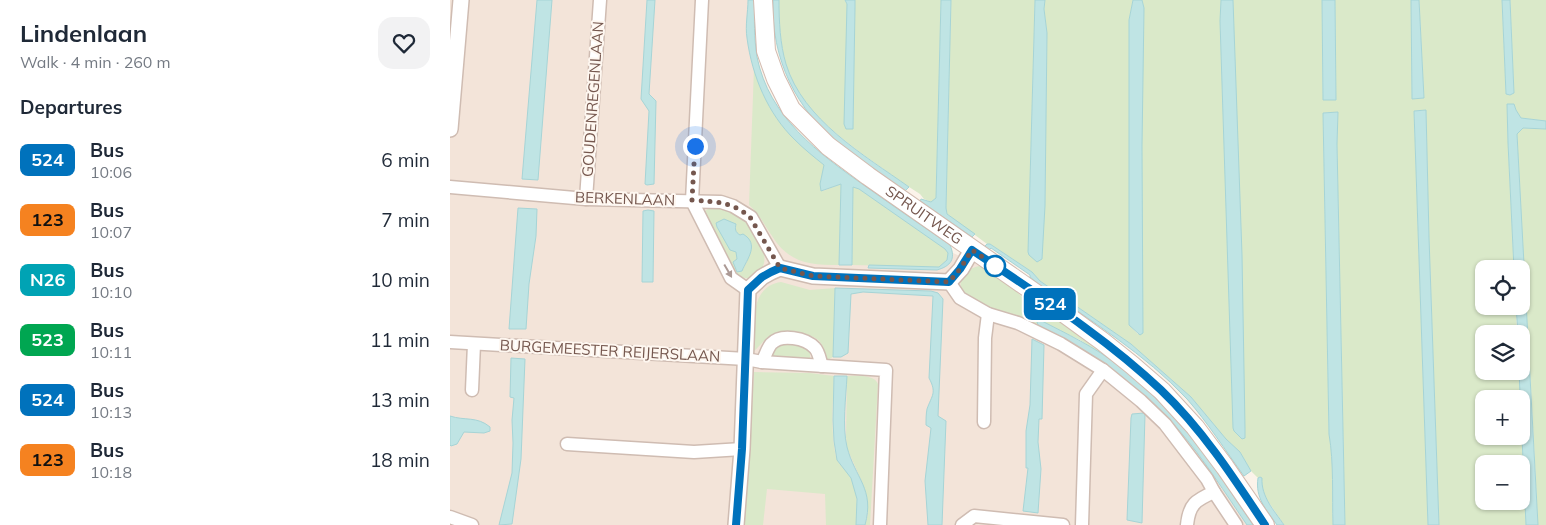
<!DOCTYPE html>
<meta charset="utf-8">
<style>
body{margin:0;font-family:Mulish,sans-serif;background:#f2f2f3;color:#1f2937;height:100vh;display:flex;flex-direction:column;font-size:19px;white-space:nowrap}
*{box-sizing:border-box;margin:0}
p{font-size:16px;color:#747a83}
.icon{flex:none;width:28px;height:28px;fill:none;stroke:currentColor;stroke-width:2;stroke-linecap:round;stroke-linejoin:round}
.map{position:relative;flex:1;overflow:hidden}
.panel{display:flex;flex-direction:column;background:#fff;width:450px}
.panel>*{flex:none}
.badge{padding:0 10px;border-radius:8px;font-size:18px;line-height:32px}
.tools{position:absolute;left:1025px;top:260px;display:grid;gap:10px}
.tools a{display:grid;place-items:center;width:55px;height:55px;border-radius:10px;background:#fff;box-shadow:0 1px 4px #0004;font-size:25px}
.you{position:absolute;width:25px;height:25px;margin:-12px;border:4px solid #fff;border-radius:50%;background:#1a73e8;box-shadow:0 0 0 8px #1a73e833}
.map>.badge{position:absolute;translate:-50% -50%;box-shadow:0 0 0 2px #fff}
h2{padding:0 20px;font-size:19px;line-height:45px}
.round{display:grid;place-items:center;flex:none;width:52px;height:52px;border-radius:15px;background:#f2f2f3}
.summary{display:flex;align-items:center;justify-content:space-between;height:85px;padding:0 20px}
h1{font-size:24px;font-weight:700;line-height:38px}
ul{padding:0;list-style:none}
li{display:flex;align-items:center;gap:15px;height:60px;padding:0 20px}
li div{flex:1}
li b{display:block;font-size:19px}
li em{font-style:normal}
li .badge{min-width:55px;font-weight:700;text-align:center}
main{display:flex;flex:1;min-height:0}
.map>svg:first-child{display:block}
</style>
<main>
<section class="panel">
<div class="summary"><div><h1>Lindenlaan</h1><p>Walk · 4 min · 260 m</p></div><a class="round"><svg class="icon" aria-label="heart" viewBox="0 0 24 24"><path d="M12 20l-8-8c-3-5 5-10 8-4 3-6 11-1 8 4z"/></svg></a></div>
<h2>Departures</h2>
<ul>
<li><span class="badge" style="background:#0072bc;color:#fff">524</span><div><b>Bus</b><p>10:06</p></div><em>6 min</em></li>
<li><span class="badge" style="background:#f58220;color:#111">123</span><div><b>Bus</b><p>10:07</p></div><em>7 min</em></li>
<li><span class="badge" style="background:#00a3b4;color:#fff">N26</span><div><b>Bus</b><p>10:10</p></div><em>10 min</em></li>
<li><span class="badge" style="background:#00a651;color:#fff">523</span><div><b>Bus</b><p>10:11</p></div><em>11 min</em></li>
<li><span class="badge" style="background:#0072bc;color:#fff">524</span><div><b>Bus</b><p>10:13</p></div><em>13 min</em></li>
<li><span class="badge" style="background:#f58220;color:#111">123</span><div><b>Bus</b><p>10:18</p></div><em>18 min</em></li>
</ul>
</section>
<div class="map">
<svg width="1096" height="525" viewBox="0 0 1096 525">
<rect width="100%" height="100%" fill="#fbf3ea"/>
<polygon fill="#f3e4d9" points="0,0 305,0 304,37 307,59 317,88 331,113 343,129 360,146 383,164 500,245 503,253 539,269 567,308 701,402 727,428 744,448 797,525 0,525"/>
<g fill="#dae9c9" fill-rule="evenodd">
<path d="M329,0H395L397,4L403,129L405,0H491L486,199L481,202L474,199L470,194C454,184 440,174 425,163C390,138 350,109 336,65C330,44 329,21 329,0Z"/>
<path d="M501,0H585L579,213L595,206L597,33L594,9L595,0H683L679,20V325L688,334L694,8L692,0H771L770,21L784,431L785,85L783,0H872L873,100L886,99L885,0H961L962,99L974,98L969,0H1052L1056,94L1060,95L1064,93L1060,0H1096V121L1071,118L1066,110L1064,104L1057,105L1058,143L1064,269H1034V306H1066L1067,334H1034V371H1069L1071,399H1034V436H1071V409L1076,525H989L979,237L976,110L964,111L978,525H895L887,144L888,112L873,113L879,434C884,464 882,495 883,525H834L814,495L810,477L808,478L801,471L790,452L776,439L741,397L681,344L590,281L582,272L540,244H537L497,214L496,208ZM1034,464H1071V501H1034Z"/>
<path d="M304,68L312,91L345,140L374,165L370,184L373,191L391,184L389,265C359,265 339,263 322,236C314,224 309,214 299,205Z"/>
<path d="M1073,128L1096,129V525H1088C1082,394 1073,264 1067,134Z"/>
<polygon points="403,187 409,189 495,249 498,253 497,260 489,267 402,265"/>
<path d="M261,207C268,207 275,208 281,210C295,217 323,251 312,268C310,272 304,275 301,279L290,277L284,272L254,216L255,211ZM286,224C285,229 285,232 290,235L297,262L292,271L287,259L286,252L267,227Z"/>
<path d="M529,266L539,269L567,288L566,291L586,310L602,321L605,319L624,328L707,394L704,397L668,365L630,340L590,321L588,325L613,338L663,369L701,402L699,404L662,373L521,302C518,299 515,296 513,293C505,281 517,268 529,266Z"/>
<path d="M331,282L360,290L385,288L383,357L377,360C373,337 363,334 341,333C333,332 325,332 318,337C313,341 309,347 304,351C305,326 298,287 331,282Z"/>
<polygon points="329,344 353,346 360,352 360,360 319,358 320,355"/>
<path d="M304,372L360,373L384,376C383,402 380,431 386,457C388,464 396,470 400,476C409,489 407,509 406,525H376L375,494L317,489L313,525H293L298,478Z"/>
<path d="M397,376C406,376 424,374 428,384L420,525H415L418,514L412,482L397,448L396,437Z"/>
</g>
<g fill="#bfe4e4" stroke="#a6d4d6">
<polygon points="87,0 102,0 88,180 72,179"/>
<polygon points="197,0 205,0 199,94 206,101 204,184 197,185 195,184 199,111 191,99"/>
<path d="M298,0H305C304,19 304,38 307,57C319,117 368,153 415,186C443,206 471,225 500,245C506,259 501,266 487,270L418,268L419,265L489,267L497,260L498,253L495,249L409,189L403,187L402,265H389L391,184L371,191L370,184L374,165C364,157 354,149 345,140C318,114 302,76 297,38C295,26 298,12 298,0Z"/>
<path d="M323,0H329C329,21 330,44 336,64C353,120 414,155 459,187L455,191C434,176 412,162 392,147C346,110 321,59 323,0Z"/>
<polygon points="395,0 405,0 405,8 403,129 396,129 394,124 397,4"/>
<polygon points="491,0 501,0 496,208 497,214 525,234 522,237 470,201 471,199 481,202 486,198"/>
<polygon points="585,0 595,0 594,9 597,33 595,206 592,259 587,262 579,255 578,252"/>
<polygon points="683,0 692,0 694,8 692,146 693,333 690,335 679,325 679,20"/>
<polygon points="771,0 783,0 792,255 795,428 795,438 792,439 784,431 783,428 770,21"/>
<polygon points="872,0 885,0 886,100 873,100"/>
<polygon points="961,0 969,0 974,98 962,99"/>
<polygon points="1052,0 1060,0 1064,93 1060,95 1056,94"/>
<polygon points="1057,104 1064,104 1066,110 1071,118 1096,121 1096,129 1073,128 1067,134 1088,525 1076,525 1069,371 1071,371 1071,334 1068,334 1066,306 1071,306 1071,269 1064,269 1058,143"/>
<polygon points="976,110 979,237 989,525 978,525 964,111"/>
<path d="M888,112L887,144L895,525H883C882,495 884,464 879,434L873,113Z"/>
<polygon points="68,208 87,209 86,236 79,284 76,329 59,329"/>
<polygon points="198,210 204,211 203,282 192,282 193,211"/>
<path d="M274,219L286,224C285,229 285,232 290,235L293,234C310,244 297,259 292,271L287,272L283,262L287,259L286,252L280,250L267,227L266,223Z"/>
<path d="M537,244H540L582,272L590,281L681,344L741,397L776,439L790,452L801,471L794,476C775,450 758,423 737,399C695,354 641,321 591,286L580,277V275L541,248L539,250L535,246Z"/>
<path d="M385,288L481,291L488,293L493,299L488,416L496,421L492,525H478L475,481L481,428L476,425C476,420 476,414 477,409C482,395 487,393 479,378L483,296L413,292L401,294L398,353L391,357H383Z"/>
<path d="M590,320C617,334 645,347 669,366C692,384 713,404 732,426C759,456 780,492 803,525H797C775,493 754,459 728,429C689,385 640,352 588,325L587,322Z"/>
<polygon points="582,339 594,345 592,419 589,419 588,442 591,469 588,513 573,511 578,468 576,468 576,431 580,405"/>
<polygon points="61,358 75,359 71,459 62,524 49,525 62,473 63,443 62,420 64,398 60,397"/>
<path d="M384,376H397C396,397 392,426 397,447C405,478 425,489 415,525H406L407,499L401,478L387,460L384,441L383,420Z"/>
<polygon points="694,413 695,414 692,523 677,520 681,418 682,414"/>
<path d="M0,416C15,421 27,416 40,427V431L34,433L14,432L7,444L1,446L0,445Z"/>
<path d="M810,477L812,478C811,497 824,510 834,525H827C816,509 805,498 808,478Z"/>
</g>
<g fill="none" stroke-linecap="round" stroke-linejoin="round">
<defs>
<g id="minor">
<polyline points="252,0 242,201 281,278 298,290"/>
<polyline points="0,187 136,199 271,202 283,206 301,217 330,268"/>
<polyline points="136,199 150,0"/>
<polyline points="499,282 510,298 538,314 568,323 611,344 653,370 691,401 715,424 757,479 764,492 786,525"/>
<polyline points="0,342 296,359 312,362 436,370 430,525"/>
<path d="M312,362C315,357 317,349 321,344C331,333 356,338 365,348C369,352 370,361 372,366"/>
<polyline points="22,390 24,344"/>
<polyline points="534,422 535,338 538,314"/>
<polyline points="117,444 244,452 292,449"/>
<polyline points="0,517 22,525"/>
<polyline points="512,525 524,516 613,525"/>
<polyline points="632,525 636,394 653,370"/>
<path d="M737,525C739,504 746,500 764,492"/>
</g>
<g id="tertiary">
<polyline points="0,129 11,0"/>
<polyline points="286,525 292,449 298,290 312,277 321,272 330,268 363,276 499,282 511,269 522,250"/>
</g>
<g id="secondary">
<path id="s1" d="M313,0L316,51L326,79L341,109L378,146L418,176L608,309L652,341L682,365L712,391L745,427L775,467L815,525"/>
</g>
</defs>
<use href="#minor" stroke="#cfbcb2" stroke-width="15"/>
<use href="#tertiary" stroke="#cfbcb2" stroke-width="18"/>
<use href="#secondary" stroke="#d2bbb0" stroke-width="20"/>
<use href="#minor" stroke="#fff" stroke-width="12"/>
<use href="#tertiary" stroke="#fff" stroke-width="15"/>
<use href="#secondary" stroke="#fff" stroke-width="18"/>
</g>
<defs><path id="oneway-solid" d="M-6-.8H1V-3.2L6.5 0L1 3.2V.8H-6Z" transform="scale(1.25)"/></defs>
<use fill="#ac9a95" href="#oneway-solid" transform="translate(278 271) rotate(60)"/>
<g fill="none" stroke-linecap="round" stroke-linejoin="round">
<defs>
<path id="line" d="M286,525L292,449L298,290L312,277L321,272L330,268L363,276L499,282L510,269L522,250C587,294 654,336 711,390C752,429 784,478 815,525"/>
</defs>
<use href="#line" stroke="#fff" stroke-width="11"/>
<use href="#line" stroke="#0072bc" stroke-width="8"/>
<path stroke="#75574e" stroke-width="5" stroke-dasharray="0 9" d="M245,146L242,200C266,202 281,201 300,217L330,268L363,276L499,282L510,269L522,250L546,266H545"/>
</g>
<circle fill="#fff" stroke="#0072bc" stroke-width="2.5" cx="545" cy="266" r="10"/>
<g text-anchor="middle" stroke-width="4" stroke-linejoin="round" paint-order="stroke">
<g font-size="15" fill="#75574e" stroke="#fef7f0">
<text transform="translate(143 99) rotate(-86)" y="5">GOUDENREGENLAAN</text>
<text transform="translate(175 199) rotate(2)" y="5">BERKENLAAN</text>
<text dy="5" stroke="none"><textPath href="#s1" startOffset="285">SPRUITWEG</textPath></text>
<text transform="translate(160 351) rotate(3)" y="5">BURGEMEESTER REIJERSLAAN</text>
</g>
</g>
</svg>
<div class="tools">
<a><svg class="icon" aria-label="locate" viewBox="0 0 24 24"><circle cx="12" cy="12" r="6"/><path d="M12 2v4M12 18v4M2 12h4M18 12h4"/></svg></a>
<a><svg class="icon" aria-label="layers" viewBox="0 0 24 24"><path d="M12 4l9 5-9 5-9-5zM3 14l9 5 9-5"/></svg></a>
<a>+</a>
<a>−</a>
</div>
<div class="you" style="left:245px;top:146px"></div>
<b class="badge" style="left:600px;top:304px;background:#0072bc;color:#fff">524</b>
</div>
</main>
